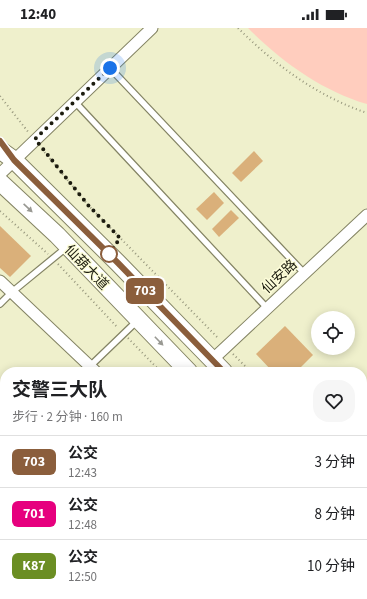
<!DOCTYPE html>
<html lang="zh">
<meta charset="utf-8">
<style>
body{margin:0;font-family:"Source Sans 3","Noto Sans SC",sans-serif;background:#f6f6f6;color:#202124;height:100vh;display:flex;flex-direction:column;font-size:15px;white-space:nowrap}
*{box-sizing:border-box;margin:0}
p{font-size:13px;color:#757577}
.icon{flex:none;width:22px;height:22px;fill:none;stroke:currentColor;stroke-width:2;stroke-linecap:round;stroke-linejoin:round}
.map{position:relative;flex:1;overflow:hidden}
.sheet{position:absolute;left:0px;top:339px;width:367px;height:232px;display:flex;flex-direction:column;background:#fff;border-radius:16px 16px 0 0;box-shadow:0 2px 10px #0003}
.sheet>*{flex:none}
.badge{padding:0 8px;border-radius:6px;font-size:14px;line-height:26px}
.controls{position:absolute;left:311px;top:283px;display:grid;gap:8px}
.controls a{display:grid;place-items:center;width:44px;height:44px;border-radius:50%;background:#fff;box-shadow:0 2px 10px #0003;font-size:20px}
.you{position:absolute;width:20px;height:20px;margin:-10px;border:3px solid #fff;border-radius:50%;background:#1a73e8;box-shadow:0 0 0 6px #1a73e833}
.map>.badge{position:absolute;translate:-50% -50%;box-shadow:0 0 0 2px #fff}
.round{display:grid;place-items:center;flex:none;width:42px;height:42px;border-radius:16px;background:#f6f6f6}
.summary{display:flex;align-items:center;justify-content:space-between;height:68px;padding:0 12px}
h1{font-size:19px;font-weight:700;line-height:30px}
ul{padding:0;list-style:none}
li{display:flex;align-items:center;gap:12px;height:52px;padding:0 12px;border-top:1px solid #e0e0e0}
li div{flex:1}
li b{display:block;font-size:15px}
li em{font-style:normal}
li .badge{min-width:44px;font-weight:700;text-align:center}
.status{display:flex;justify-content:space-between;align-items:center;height:28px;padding:0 20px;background:#fff;direction:ltr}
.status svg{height:11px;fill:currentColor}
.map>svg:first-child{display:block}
</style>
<div class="status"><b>12:40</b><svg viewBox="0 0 49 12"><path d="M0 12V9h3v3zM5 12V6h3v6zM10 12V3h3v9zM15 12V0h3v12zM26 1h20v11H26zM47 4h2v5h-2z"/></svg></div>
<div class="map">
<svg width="367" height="571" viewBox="0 0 367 571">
<rect width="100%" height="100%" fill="#eff0cc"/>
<path fill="#ffcdbe" d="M248,0H367V76C322,63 281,33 248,0Z"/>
<g fill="#dab07a">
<polygon points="254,123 263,133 241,154 232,145"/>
<polygon points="214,164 224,175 207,192 196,181"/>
<polygon points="231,182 239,190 219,209 212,201"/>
<polygon points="0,198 31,228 10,249 0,240"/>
<polygon points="285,298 313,327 296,344 273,344 256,326"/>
</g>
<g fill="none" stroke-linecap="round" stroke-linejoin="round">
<defs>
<g id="service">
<polyline points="110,40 304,245"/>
<polyline points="75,74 267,280"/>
<polyline points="0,276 12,264 67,219"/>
<polyline points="84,344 137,293"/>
<polyline points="0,424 5,419"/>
</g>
<g id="minor">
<polyline points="0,146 152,0"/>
<polyline points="0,253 96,344"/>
<polyline points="212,332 367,187"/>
<polyline points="0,472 5,477"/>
<polyline points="0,540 5,545"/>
<polyline points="26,566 31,571"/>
</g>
<g id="primary">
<polyline points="0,122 14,132 118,235 224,344"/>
<polyline points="0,154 57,207 189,344"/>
<polyline points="362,487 367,492"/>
<polyline points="362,522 367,527"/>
</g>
</defs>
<use href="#service" stroke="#848464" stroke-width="8"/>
<use href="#minor" stroke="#848464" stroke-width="13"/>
<use href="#primary" stroke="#848464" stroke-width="19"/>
<g stroke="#97977d" stroke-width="2" stroke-dasharray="1 3" stroke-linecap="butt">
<path d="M238,0C275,37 317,68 367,85"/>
<polyline points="0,68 29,105"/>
<polyline points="42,121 88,177 219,311"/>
<polyline points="0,183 48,226"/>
<polyline points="58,236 118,300"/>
<polyline points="128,310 161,344"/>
<polyline points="233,326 251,344"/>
<polyline points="362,458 367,463"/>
<polyline points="362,553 367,559"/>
<polyline points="1,555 5,559"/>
</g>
<use href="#service" stroke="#fff" stroke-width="5.5"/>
<use href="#minor" stroke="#fff" stroke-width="11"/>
<use href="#primary" stroke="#fff" stroke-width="17"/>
</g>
<defs><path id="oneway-solid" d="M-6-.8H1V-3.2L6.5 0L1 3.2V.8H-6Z"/></defs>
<g fill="#999993">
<use href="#oneway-solid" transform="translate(28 180) rotate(43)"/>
<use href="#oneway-solid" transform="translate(159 313) rotate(46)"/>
</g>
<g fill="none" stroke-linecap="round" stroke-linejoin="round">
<defs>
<polyline id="line" points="0,113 14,132 118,235 224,344"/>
</defs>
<use href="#line" stroke="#fff" stroke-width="9"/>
<use href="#line" stroke="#8b5e3c" stroke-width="6"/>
<polyline stroke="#1c1c0f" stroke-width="4" stroke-dasharray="0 7.2" points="109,226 120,210 88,177 35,111 110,40"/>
</g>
<circle fill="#fff" stroke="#8b5e3c" stroke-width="2" cx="109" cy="226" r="8"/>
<g text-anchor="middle" stroke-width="3" stroke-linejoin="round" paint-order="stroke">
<g font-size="14" fill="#1c1c0f" stroke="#fdfdd9">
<text transform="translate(87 239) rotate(46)" y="5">仙葫大道</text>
<text transform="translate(279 248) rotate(-43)" y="5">仙安路</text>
</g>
</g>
</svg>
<div class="controls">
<a><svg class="icon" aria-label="locate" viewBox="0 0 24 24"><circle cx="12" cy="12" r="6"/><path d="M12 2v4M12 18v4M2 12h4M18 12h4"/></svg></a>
</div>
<div class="you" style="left:110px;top:40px"></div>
<b class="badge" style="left:145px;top:263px;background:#8b5e3c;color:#fff">703</b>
<section class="sheet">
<div class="summary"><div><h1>交警三大队</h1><p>步行 · 2 分钟 · 160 m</p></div><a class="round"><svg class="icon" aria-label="heart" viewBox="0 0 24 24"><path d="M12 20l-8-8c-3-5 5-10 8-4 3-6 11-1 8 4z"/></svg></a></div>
<ul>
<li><span class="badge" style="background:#8b5e3c;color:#fff">703</span><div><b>公交</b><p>12:43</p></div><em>3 分钟</em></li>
<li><span class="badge" style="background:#e6007e;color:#fff">701</span><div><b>公交</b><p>12:48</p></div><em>8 分钟</em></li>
<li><span class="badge" style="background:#6b8e23;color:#fff">K87</span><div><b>公交</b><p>12:50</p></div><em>10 分钟</em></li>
</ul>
</section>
</div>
